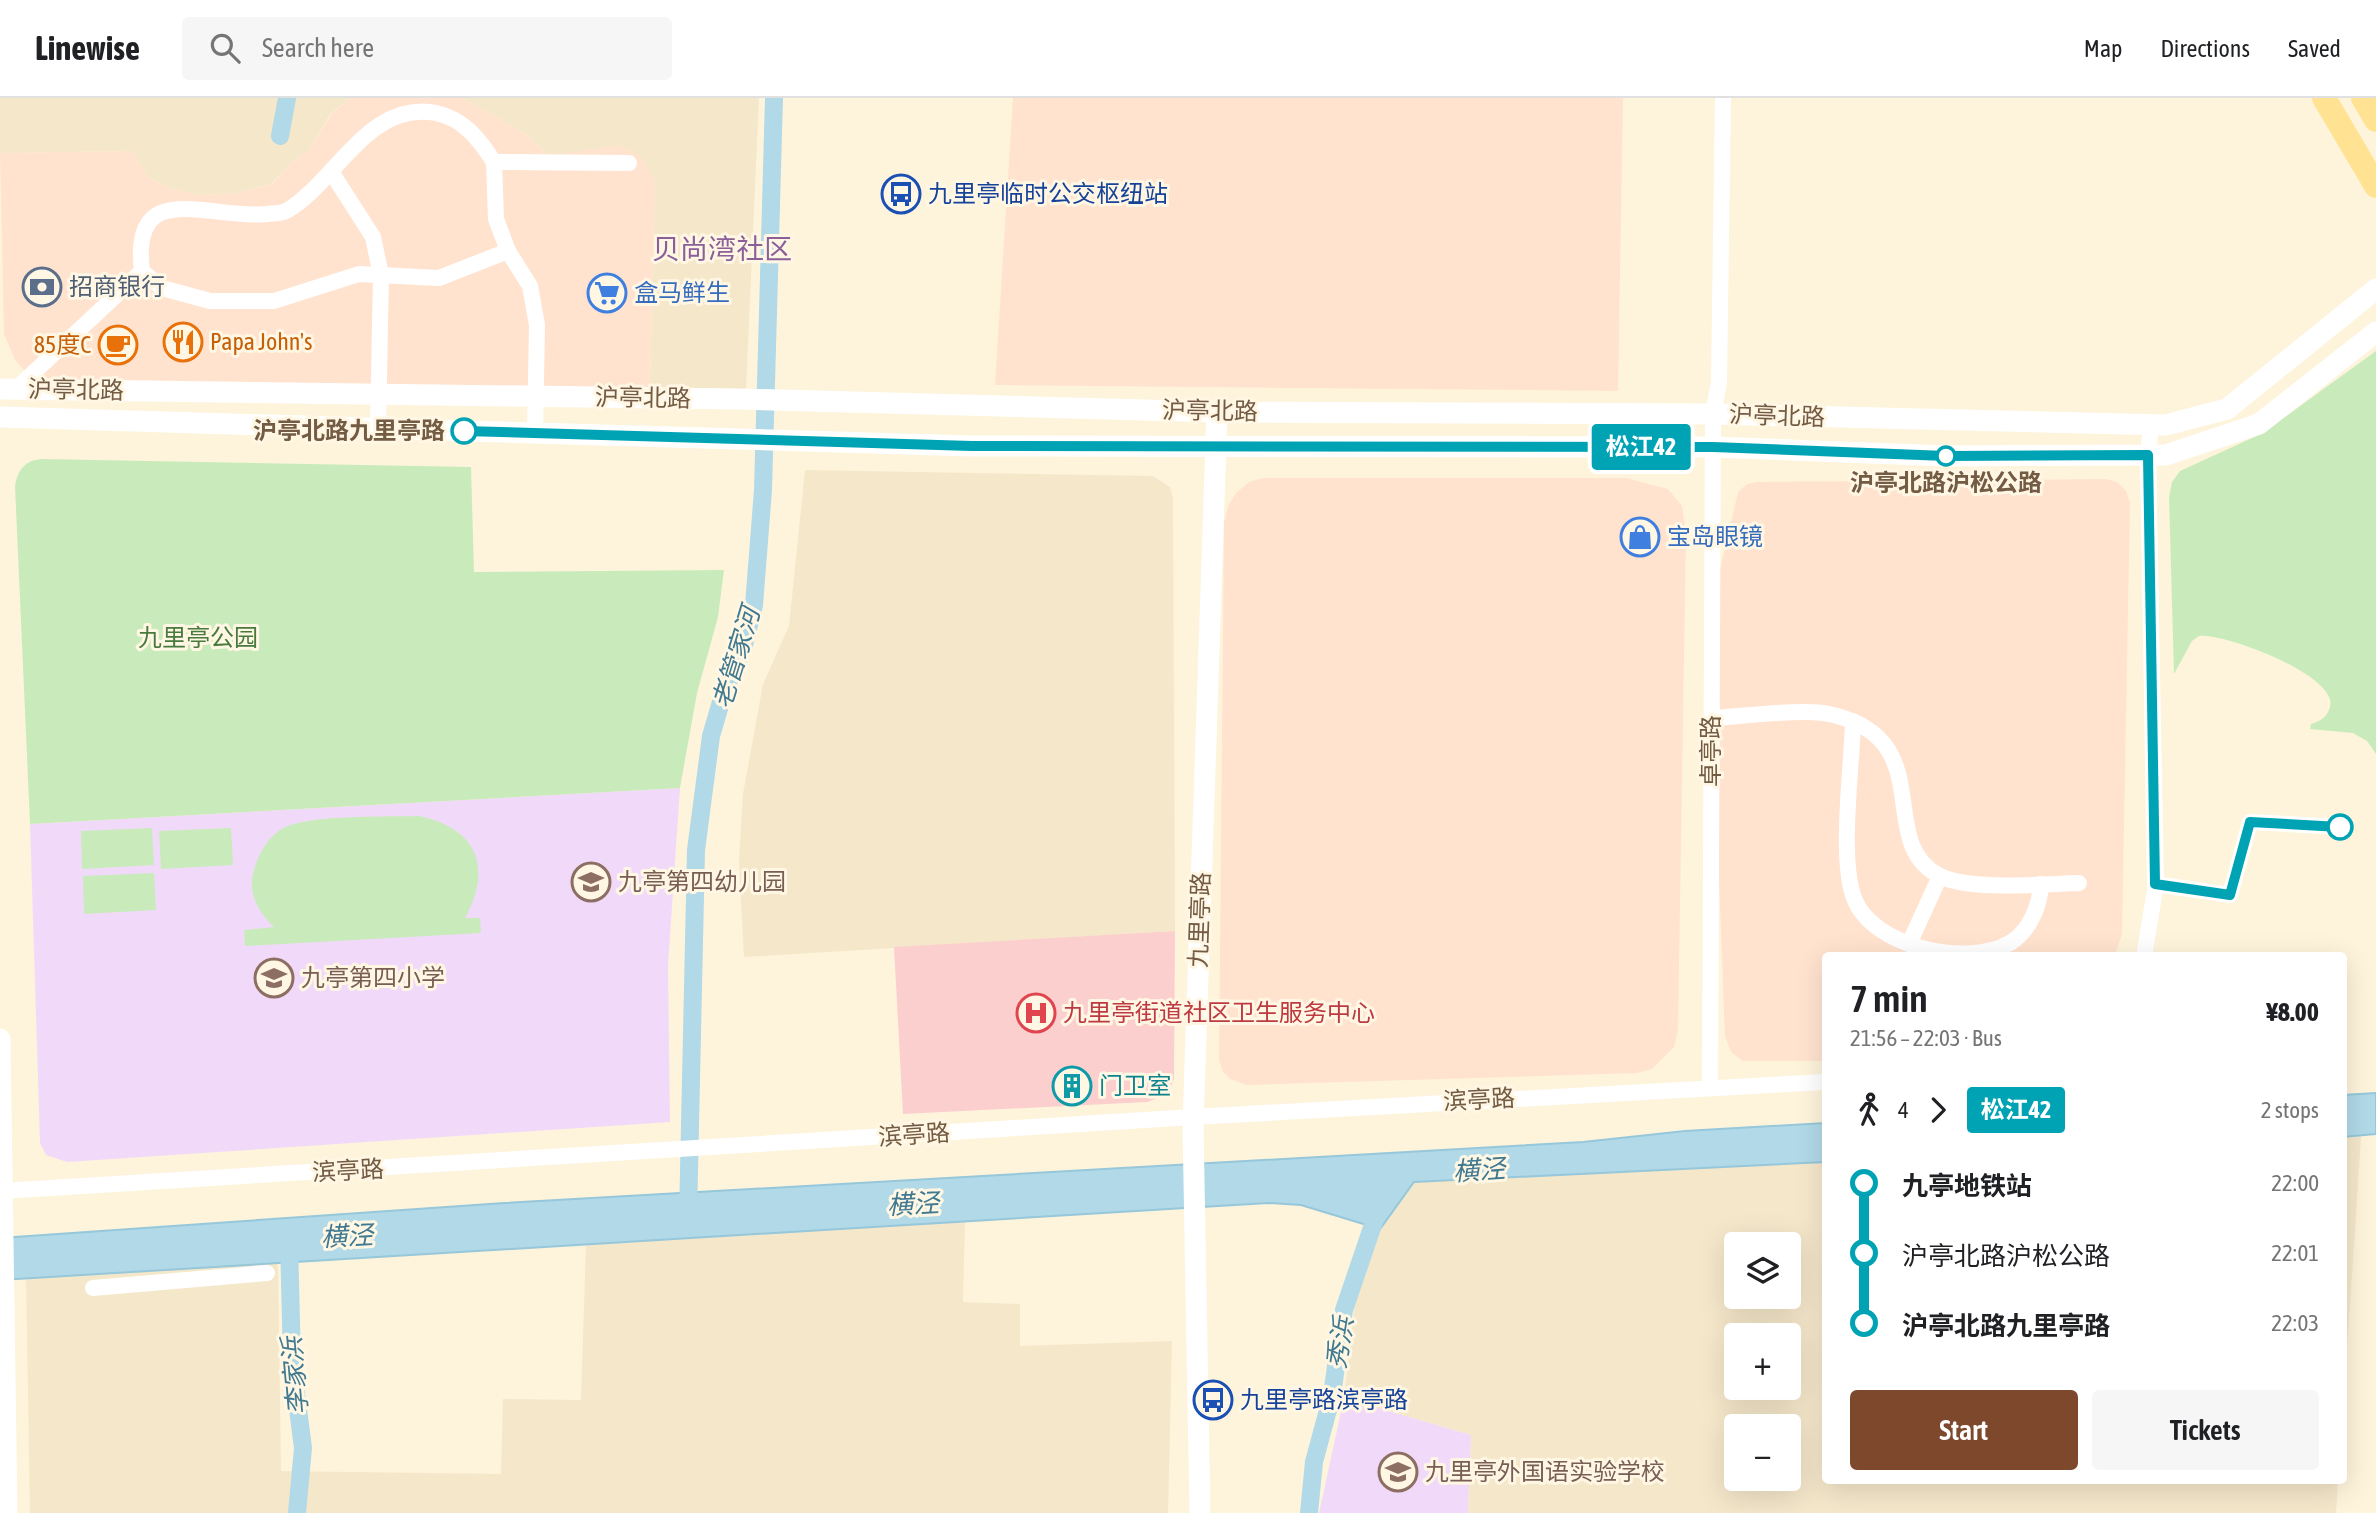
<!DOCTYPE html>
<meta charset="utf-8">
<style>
body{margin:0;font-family:"Asap Condensed","Noto Sans SC",sans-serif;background:#f6f6f6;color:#202124;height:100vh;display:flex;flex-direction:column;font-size:26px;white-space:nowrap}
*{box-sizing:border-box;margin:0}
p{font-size:23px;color:#757577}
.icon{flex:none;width:38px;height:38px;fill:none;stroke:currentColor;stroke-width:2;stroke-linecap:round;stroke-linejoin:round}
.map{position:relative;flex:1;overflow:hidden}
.details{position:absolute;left:1822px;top:854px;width:525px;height:532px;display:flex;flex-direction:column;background:#fff;border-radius:7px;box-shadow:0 7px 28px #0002}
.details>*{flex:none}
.badge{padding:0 14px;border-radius:5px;font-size:24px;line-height:46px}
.controls{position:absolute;left:1724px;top:1134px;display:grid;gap:14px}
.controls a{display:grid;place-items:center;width:77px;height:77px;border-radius:7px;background:#fff;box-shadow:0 7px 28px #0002;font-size:35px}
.map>.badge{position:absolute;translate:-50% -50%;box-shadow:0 0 0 4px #fff}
.legs{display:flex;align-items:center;gap:10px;height:77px;padding:0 28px;font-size:23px}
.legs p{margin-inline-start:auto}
.headline{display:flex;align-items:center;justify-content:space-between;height:119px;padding:0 28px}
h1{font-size:38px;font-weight:600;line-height:52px}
.cta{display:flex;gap:14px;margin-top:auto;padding:14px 28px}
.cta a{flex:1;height:80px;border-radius:7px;background:#7e482d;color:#fff;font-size:28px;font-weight:600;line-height:80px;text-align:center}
.cta a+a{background:#f6f6f6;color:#202124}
ul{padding:0 28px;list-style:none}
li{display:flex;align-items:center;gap:24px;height:70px;font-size:26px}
li i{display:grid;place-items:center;width:10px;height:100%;margin:0 9px;background:currentColor}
li i::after{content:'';width:18px;height:18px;margin:-9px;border:5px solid;border-radius:50%;background:#fff}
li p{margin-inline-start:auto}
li:first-child i{background:linear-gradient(#0000 50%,currentColor 0)}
li:last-child i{background:linear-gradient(currentColor 50%,#0000 0)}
header{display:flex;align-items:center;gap:42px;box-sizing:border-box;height:98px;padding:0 35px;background:#fff;border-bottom:2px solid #e0e0e0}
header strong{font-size:33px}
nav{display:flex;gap:38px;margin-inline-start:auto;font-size:24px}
.search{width:490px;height:63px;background:#f6f6f6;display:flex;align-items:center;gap:18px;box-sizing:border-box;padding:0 24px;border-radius:7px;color:#757577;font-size:26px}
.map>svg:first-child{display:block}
</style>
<header>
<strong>Linewise</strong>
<div class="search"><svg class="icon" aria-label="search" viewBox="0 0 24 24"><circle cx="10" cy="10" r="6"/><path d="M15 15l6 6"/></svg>Search here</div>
<nav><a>Map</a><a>Directions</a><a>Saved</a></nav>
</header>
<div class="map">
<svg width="2376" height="1415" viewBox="0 0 2376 1415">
<rect width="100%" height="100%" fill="#fef4dc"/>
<g fill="#f5e7ca" fill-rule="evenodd">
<polygon points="0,0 351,0 331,15 309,52 291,65 271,86 237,95 200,97 172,91 148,79 132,53 0,55"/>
<polygon points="462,0 759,0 746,291 650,290 655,83 549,57 523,34"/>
<polygon points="805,372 1153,378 1170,389 1173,400 1175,833 744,859 739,763 743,696 763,586 789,528"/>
<polygon points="2361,1038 2357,1101 2343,1312 2343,1039"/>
<path d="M1825,1064V1382L2338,1383L2336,1415H1468L1471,1337L1344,1300L1355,1204L1380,1131L1414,1084ZM1736,1146H1788V1199H1736ZM1736,1237H1788V1290H1736ZM1736,1328H1788V1381H1736Z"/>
<polygon points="965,1124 963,1204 1020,1206 1020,1248 1172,1243 1168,1415 30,1415 26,1180 278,1165 281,1373 501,1376 503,1301 581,1302 586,1147"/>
</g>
<g fill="#ffe3cf">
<polygon points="351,0 462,0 523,34 549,57 621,47 642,60 655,83 650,290 48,282 24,272 15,262 4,236 0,55 132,53 148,79 172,91 200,97 237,95 272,86 291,65 309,52 332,15"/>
<polygon points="1013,0 1623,0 1618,293 995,287"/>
<polygon points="1263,380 1626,380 1668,391 1682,408 1686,434 1678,932 1674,949 1652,971 1637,975 1247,987 1230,981 1223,974 1219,962 1224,425 1228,408 1236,395 1249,384"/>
<polygon points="2106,381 2117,384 2126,393 2130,404 2122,836 2115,857 1825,858 1825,963 1743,963 1731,954 1725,938 1709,519 1738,394 1747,386 1757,384"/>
</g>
<g fill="#f1daf9">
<polygon points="680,690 668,868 670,1024 67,1064 46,1057 40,1045 30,726"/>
<polygon points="1344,1300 1471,1337 1468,1415 1319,1415"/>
</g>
<polygon fill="#fccfcf" points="1175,833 1174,981 1169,993 1161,999 1147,1004 903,1016 894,849"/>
<g fill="#c9ebbb">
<path d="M2376,253V656L2367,643L2353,635L2310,631L2311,626C2321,623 2327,619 2330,609C2339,578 2225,535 2199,538L2192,543L2174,576L2169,399L2172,384L2180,373L2263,335Z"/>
<path d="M41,361L471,369L474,474L724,472L718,519L697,595L680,690L30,726L15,388C18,372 24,363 41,361Z"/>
<path d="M419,718C477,730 493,769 465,820H480L481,835L245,848L244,832L274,829C258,813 247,795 254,772C259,755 266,742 280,732C303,716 388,719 419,718Z"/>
<polygon points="152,730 154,767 82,771 81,733"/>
<polygon points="231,730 233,767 161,771 159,733"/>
<polygon points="154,775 156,812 84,816 83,778"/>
</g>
<g fill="#b1d9e7" stroke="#96c7da" stroke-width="2">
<polygon points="2376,995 2376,1036 2343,1039 2343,997"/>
<polygon points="1825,1025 1825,1064 1414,1084 1380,1131 1301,1107 1268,1105 0,1182 0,1140 504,1105 1583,1044 1685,1033"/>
</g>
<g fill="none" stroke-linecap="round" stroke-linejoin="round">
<g stroke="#b1d9e7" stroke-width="18">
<polyline points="280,38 287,0"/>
<polyline points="688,1119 696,752 711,638 723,597 744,547 754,507 763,392 774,0"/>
<polyline points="289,1143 292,1264 303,1350 297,1415"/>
<polyline points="1309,1415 1314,1364 1332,1297 1344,1212 1380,1106"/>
</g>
<g stroke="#fff" stroke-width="16">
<polyline points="494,64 496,121 508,153 530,188 537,227 535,335"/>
<polyline points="332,75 373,139 381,177 378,331"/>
<path d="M508,153L439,180L359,176L274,203H210L162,190L142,173C130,78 210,122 267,116C274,115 282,116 288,112C337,82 369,2 436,15C464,21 479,41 494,64L629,65"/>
<polyline points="16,291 142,173"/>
<path d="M1711,620C1740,619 1804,610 1829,616C1942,640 1873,745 1940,778C1970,793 2044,786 2079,785"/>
<path d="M1853,623C1852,669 1839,760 1854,800C1872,849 1967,870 2010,845C2030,833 2040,807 2041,786"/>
<polyline points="1909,846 1940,778"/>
<polyline points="2144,858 2156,786 2148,357 2151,327"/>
<polyline points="1710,989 1713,316 1719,284 1723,0"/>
<polyline points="2,1093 1193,1019 1825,984"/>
<polyline points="93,1190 267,1175"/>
</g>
<g stroke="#fff" stroke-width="21">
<polyline points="0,291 739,301 1217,314 1713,316 2166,327 2227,311 2376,191"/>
<polyline points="0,319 972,348 1713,349 1946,358 2166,357 2259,326 2376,234"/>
<polyline points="0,941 7,1415"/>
<polyline points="1200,1415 1193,1027 1217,314"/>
</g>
<g stroke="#ffe392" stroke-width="24">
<polyline points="2324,0 2376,88"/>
<polyline points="2363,0 2376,22"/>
</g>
</g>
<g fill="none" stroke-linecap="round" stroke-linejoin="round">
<defs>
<polyline id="line-1" points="464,333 972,348 1713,349 1946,358 2148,357 2155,786 2230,797 2250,724 2340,729"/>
</defs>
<use href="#line-1" stroke="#fff" stroke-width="16"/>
<use href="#line-1" stroke="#00a3b4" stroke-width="10"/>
</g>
<defs>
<symbol id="bus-ring" viewBox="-11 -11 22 22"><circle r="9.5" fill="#fff7e4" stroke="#1a4fb4" stroke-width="1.5"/><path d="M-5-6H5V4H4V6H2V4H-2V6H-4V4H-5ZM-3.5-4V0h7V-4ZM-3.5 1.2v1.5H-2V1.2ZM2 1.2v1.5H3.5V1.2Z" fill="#1a4fb4"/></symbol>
<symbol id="bank-ring" viewBox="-11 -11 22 22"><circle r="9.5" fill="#fff7e4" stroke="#5c6f8a" stroke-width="1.5"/><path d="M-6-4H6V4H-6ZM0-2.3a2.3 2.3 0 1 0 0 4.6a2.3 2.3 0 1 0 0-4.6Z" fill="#5c6f8a"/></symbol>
<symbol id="supermarket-ring" viewBox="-11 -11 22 22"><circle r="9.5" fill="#fff7e4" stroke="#3f7fe0" stroke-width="1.5"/><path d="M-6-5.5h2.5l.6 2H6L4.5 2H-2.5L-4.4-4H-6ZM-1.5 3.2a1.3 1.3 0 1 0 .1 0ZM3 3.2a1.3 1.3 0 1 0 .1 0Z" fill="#3f7fe0"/></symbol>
<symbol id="restaurant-ring" viewBox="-11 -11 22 22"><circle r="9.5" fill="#fff7e4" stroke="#e8710a" stroke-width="1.5"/><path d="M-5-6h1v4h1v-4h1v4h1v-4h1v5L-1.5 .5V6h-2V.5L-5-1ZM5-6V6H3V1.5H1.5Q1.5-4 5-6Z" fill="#e8710a"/></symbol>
<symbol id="cafe-ring" viewBox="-11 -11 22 22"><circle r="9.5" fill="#fff7e4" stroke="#e8710a" stroke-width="1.5"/><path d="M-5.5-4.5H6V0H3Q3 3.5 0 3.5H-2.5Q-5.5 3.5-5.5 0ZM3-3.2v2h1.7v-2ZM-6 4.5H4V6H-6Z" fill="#e8710a"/></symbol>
<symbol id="shop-ring" viewBox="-11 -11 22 22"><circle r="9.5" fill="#fff7e4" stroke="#3f7fe0" stroke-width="1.5"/><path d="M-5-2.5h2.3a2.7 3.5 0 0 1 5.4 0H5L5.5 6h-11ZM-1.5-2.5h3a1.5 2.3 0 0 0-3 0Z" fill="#3f7fe0"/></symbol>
<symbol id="school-ring" viewBox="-11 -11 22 22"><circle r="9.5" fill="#fff7e4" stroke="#8d6e63" stroke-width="1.5"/><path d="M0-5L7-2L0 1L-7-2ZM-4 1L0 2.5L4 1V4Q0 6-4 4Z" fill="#8d6e63"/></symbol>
<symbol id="hospital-ring" viewBox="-11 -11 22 22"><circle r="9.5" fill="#fff7e4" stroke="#e0444e" stroke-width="1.5"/><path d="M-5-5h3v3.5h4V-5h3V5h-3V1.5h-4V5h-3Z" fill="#e0444e"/></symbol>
<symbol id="building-ring" viewBox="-11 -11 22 22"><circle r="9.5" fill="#fff7e4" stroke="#0f9aa8" stroke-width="1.5"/><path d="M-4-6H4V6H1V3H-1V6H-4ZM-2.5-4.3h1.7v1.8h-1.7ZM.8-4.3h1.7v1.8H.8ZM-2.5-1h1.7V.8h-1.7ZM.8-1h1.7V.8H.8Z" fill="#0f9aa8"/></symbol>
</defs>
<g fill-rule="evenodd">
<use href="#bus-ring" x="879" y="74" width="44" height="44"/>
<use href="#bank-ring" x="20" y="167" width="44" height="44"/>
<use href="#supermarket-ring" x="585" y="173" width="44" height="44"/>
<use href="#restaurant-ring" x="161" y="222" width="44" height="44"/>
<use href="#cafe-ring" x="96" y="225" width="44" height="44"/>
<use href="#shop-ring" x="1618" y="417" width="44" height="44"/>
<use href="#school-ring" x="569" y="762" width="44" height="44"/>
<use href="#school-ring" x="252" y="858" width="44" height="44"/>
<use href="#hospital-ring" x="1014" y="893" width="44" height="44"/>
<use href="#building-ring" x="1050" y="966" width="44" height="44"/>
<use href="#bus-ring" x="1191" y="1280" width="44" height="44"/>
<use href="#school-ring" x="1376" y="1352" width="44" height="44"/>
</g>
<g fill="#fff" stroke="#00a3b4" stroke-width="3.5">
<circle cx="464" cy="333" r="12"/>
<circle cx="1946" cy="358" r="9"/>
<circle cx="2340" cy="729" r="12"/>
</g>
<g text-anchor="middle" stroke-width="6" stroke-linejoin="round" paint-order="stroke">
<g font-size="24" fill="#164399" stroke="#fff7e4" text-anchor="start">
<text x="928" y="104">九里亭临时公交枢纽站</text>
<text x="1240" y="1310">九里亭路滨亭路</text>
</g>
<g font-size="24" fill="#4e5e75" stroke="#fff7e4" text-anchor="start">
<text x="69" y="197">招商银行</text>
</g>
<g font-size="24" fill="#366cbe" stroke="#fff7e4" text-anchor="start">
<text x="634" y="203">盒马鲜生</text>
<text x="1667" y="447">宝岛眼镜</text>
</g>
<g font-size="24" fill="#c56008" stroke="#fff7e4" text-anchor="start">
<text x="210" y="252">Papa John's</text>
<text x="91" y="255" text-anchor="end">85度C</text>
</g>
<g font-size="24" fill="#735b44" stroke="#fff7e4">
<text transform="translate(76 292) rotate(1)" y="8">沪亭北路</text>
<text transform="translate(643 300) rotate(1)" y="8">沪亭北路</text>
<text transform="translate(1210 313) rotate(1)" y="8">沪亭北路</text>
<text transform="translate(1777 318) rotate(2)" y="8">沪亭北路</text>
<text transform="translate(1711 653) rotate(-90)" y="8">卓亭路</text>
<text transform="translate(1200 822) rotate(-88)" y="8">九里亭路</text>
<text transform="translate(1479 1002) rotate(-3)" y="8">滨亭路</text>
<text transform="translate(914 1037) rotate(-4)" y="8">滨亭路</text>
<text transform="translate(348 1073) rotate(-3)" y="8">滨亭路</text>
</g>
<g font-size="24" font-weight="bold" fill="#735b44" stroke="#fff7e4" text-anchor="end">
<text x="445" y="341">沪亭北路九里亭路</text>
<text x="1946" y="393" text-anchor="middle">沪亭北路沪松公路</text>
</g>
<g font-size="24" fill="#477a3c" stroke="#fff7e4">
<text x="198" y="548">九里亭公园</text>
</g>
<g font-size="24" fill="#785e54" stroke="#fff7e4" text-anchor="start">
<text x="618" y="792">九亭第四幼儿园</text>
<text x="301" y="888">九亭第四小学</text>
<text x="1425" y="1382">九里亭外国语实验学校</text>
</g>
<g font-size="24" fill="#be3a42" stroke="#fff7e4" text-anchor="start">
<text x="1063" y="923">九里亭街道社区卫生服务中心</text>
</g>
<g font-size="24" fill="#0d838f" stroke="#fff7e4" text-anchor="start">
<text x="1099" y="996">门卫室</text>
</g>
<g font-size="26" font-style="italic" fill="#407990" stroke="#fff7e4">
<text transform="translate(736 560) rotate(-73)" y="9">老管家河</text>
<text transform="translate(1479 1072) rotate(-4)" y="9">横泾</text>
<text transform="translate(913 1106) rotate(-3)" y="9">横泾</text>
<text transform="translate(347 1138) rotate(-3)" y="9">横泾</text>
<text transform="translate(1340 1245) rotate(-81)" y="9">秀浜</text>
<text transform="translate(295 1278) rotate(-95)" y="9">李家浜</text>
</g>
<g font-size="28" fill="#8b5f98" stroke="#fff7e4">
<text x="722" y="161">贝尚湾社区</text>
</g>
</g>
</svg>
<div class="controls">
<a><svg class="icon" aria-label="layers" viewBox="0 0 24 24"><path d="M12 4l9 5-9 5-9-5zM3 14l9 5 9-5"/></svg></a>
<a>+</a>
<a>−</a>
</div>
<b class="badge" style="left:1641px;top:349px;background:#00a3b4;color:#fff">松江42</b>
<section class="details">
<div class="headline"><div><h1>7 min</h1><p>21:56 – 22:03 · Bus</p></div><b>¥8.00</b></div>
<div class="legs"><svg class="icon" aria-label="walk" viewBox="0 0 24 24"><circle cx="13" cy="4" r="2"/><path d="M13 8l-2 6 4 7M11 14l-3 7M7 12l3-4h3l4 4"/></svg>4<svg class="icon" aria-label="forward" viewBox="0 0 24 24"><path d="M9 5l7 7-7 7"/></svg><b class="badge" style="background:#00a3b4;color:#fff">松江42</b><p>2 stops</p></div>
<ul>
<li><i style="color:#00a3b4"></i><b>九亭地铁站</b><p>22:00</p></li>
<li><i style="color:#00a3b4"></i><span>沪亭北路沪松公路</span><p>22:01</p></li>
<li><i style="color:#00a3b4"></i><b>沪亭北路九里亭路</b><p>22:03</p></li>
</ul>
<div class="cta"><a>Start</a><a>Tickets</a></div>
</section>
</div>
